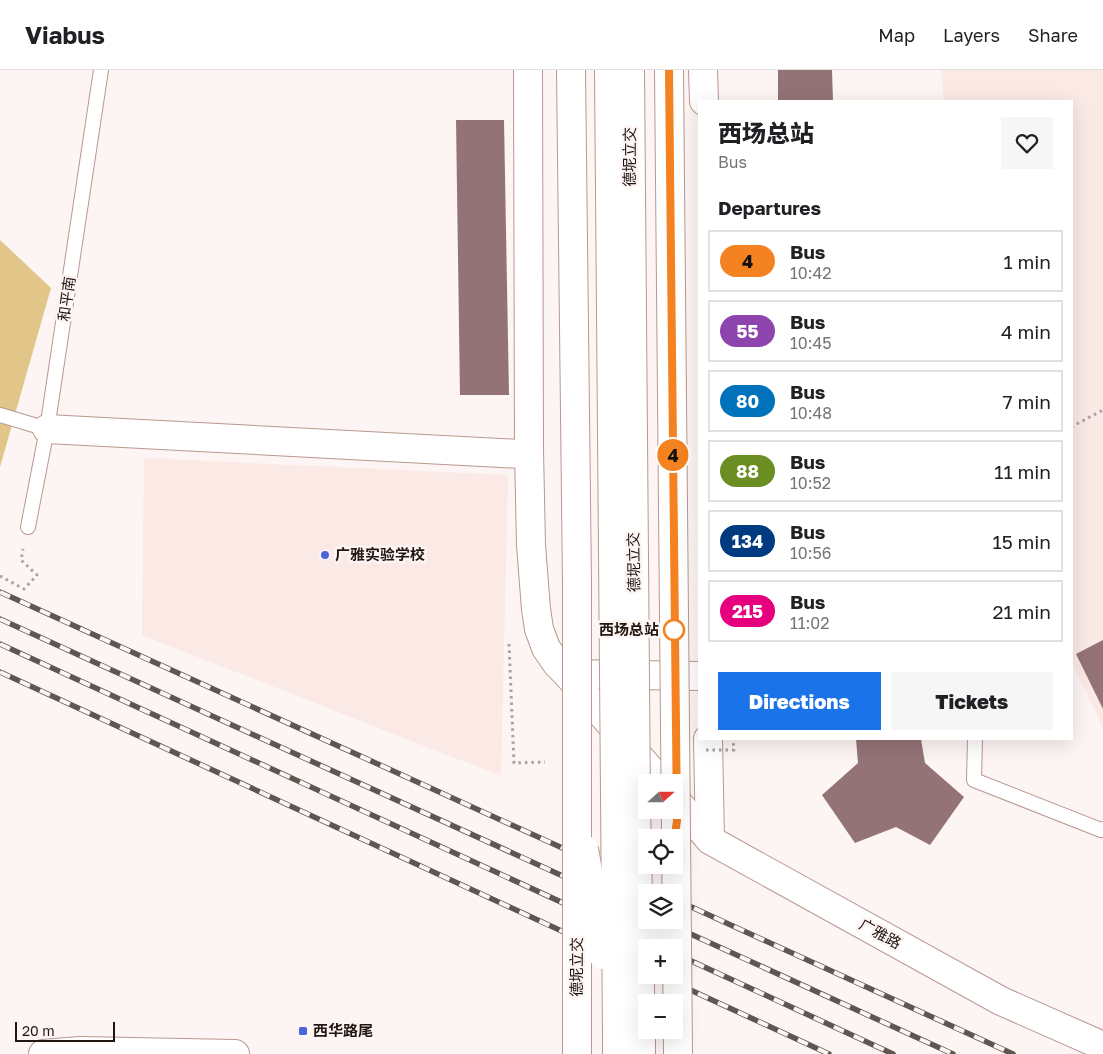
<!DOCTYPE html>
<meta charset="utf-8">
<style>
body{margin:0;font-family:"Golos Text","Noto Sans SC",sans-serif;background:#f6f6f6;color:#202124;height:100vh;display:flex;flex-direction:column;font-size:19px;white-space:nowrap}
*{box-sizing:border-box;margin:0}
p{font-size:16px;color:#757577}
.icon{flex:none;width:28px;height:28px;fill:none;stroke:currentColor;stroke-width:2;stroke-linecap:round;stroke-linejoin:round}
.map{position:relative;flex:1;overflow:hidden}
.details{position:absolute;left:698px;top:30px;width:375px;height:640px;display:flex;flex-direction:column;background:#fff;border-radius:0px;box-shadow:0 5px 20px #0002}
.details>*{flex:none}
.badge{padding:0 10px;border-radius:16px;font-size:18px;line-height:32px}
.needle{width:32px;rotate:69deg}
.controls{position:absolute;left:638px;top:704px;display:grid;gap:10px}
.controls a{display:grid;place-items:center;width:45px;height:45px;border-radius:0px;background:#fff;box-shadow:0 5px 20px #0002;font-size:25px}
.scale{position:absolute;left:15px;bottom:12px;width:100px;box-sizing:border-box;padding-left:5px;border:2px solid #221612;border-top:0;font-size:14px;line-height:18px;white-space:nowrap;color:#221612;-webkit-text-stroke:4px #fcf5f3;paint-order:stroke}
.map>.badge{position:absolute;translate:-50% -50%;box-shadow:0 0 0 2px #fff}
h2{padding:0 20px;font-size:19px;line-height:45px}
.round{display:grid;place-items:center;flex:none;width:52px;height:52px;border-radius:0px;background:#f6f6f6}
.overview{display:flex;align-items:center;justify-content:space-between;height:85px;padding:0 20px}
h1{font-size:24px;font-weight:800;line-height:38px}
.cta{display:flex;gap:10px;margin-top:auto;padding:10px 20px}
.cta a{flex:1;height:58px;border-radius:0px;background:#1a73e8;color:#fff;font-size:20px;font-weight:800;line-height:58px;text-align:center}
.cta a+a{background:#f6f6f6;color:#202124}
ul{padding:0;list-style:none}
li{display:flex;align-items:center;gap:15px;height:62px;margin:0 10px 8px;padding:0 10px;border:2px solid #e0e0e0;border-radius:0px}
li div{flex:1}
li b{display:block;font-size:19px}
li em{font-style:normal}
li .badge{min-width:55px;font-weight:700;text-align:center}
header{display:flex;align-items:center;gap:30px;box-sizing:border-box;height:70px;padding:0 25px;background:#fff;border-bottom:1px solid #e0e0e0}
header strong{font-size:24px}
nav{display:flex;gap:28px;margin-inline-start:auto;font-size:18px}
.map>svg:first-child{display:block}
</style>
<header>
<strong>Viabus</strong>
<nav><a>Map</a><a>Layers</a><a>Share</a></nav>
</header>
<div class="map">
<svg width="1103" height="984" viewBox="0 0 1103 984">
<rect width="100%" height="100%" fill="#fcf5f3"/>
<g fill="#fbe9e5">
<polygon points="941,0 1103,0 1103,658 1071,590 1071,31 944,31"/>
<polygon points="144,388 508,405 501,706 142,565"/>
</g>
<polygon fill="#e2c589" points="0,170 51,218 0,397"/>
<g fill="#947377">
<polygon points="778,0 832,0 833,31 778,31"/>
<polygon points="456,50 504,50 509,325 460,325"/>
<polygon points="1103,570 1103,639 1076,584"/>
<polygon points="856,669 921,669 925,693 964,727 930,775 896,757 855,773 822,725 858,693"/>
</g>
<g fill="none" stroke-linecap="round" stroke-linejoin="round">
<defs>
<g id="lane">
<polyline points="0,345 47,359"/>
<polyline points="28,457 47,359 101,0"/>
<polyline points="975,669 974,710 1101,760 1103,759"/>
</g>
<g id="street">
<polyline points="47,359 521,384 529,380"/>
<polyline points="567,604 661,712"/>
<polyline points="708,669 710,770"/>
<polyline points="674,728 710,770 1001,931 1103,976"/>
</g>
<g id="secondary">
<polyline points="528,0 529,380 531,475 536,539 539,559 546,578 557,594 567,604 699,606"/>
<polyline points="703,0 704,31"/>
<polyline points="43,984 80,981 235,984"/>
</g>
<g id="primary">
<polyline points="617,965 617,984"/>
<polyline points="641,984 641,966 645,942"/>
</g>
</defs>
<use href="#lane" stroke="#b9988f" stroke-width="16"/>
<use href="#street" stroke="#b9988f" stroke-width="30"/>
<use href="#secondary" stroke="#b9988f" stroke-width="30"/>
<use href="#primary" stroke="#b9988f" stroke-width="30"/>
<g stroke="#aaa19e" stroke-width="3" stroke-dasharray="2.5 4" stroke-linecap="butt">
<polyline points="1071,357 1103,340"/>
<polyline points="0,506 24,519 37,505 21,490 23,479"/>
<polyline points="509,574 514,693 545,692"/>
</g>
<use href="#lane" stroke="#fff" stroke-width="14"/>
<use href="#street" stroke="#fff" stroke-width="28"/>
<use href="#secondary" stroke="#fff" stroke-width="28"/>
<use href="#primary" stroke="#fff" stroke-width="28"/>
<defs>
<g id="rail">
<polyline points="0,522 659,822"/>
<polyline points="0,549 646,844"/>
<polyline points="0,574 661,878"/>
<polyline points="0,602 646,900"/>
<polyline points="674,829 1013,984"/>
<polyline points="660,850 953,984"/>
<polyline points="674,883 893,984"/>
<polyline points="658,905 829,984"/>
</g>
</defs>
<use href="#rail" stroke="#5f5551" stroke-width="5.5"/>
<use href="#rail" stroke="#fcf5f3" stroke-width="4" stroke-dasharray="11" stroke-linecap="butt"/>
<defs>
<g id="primary-bridge">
<polyline points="609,0 617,965"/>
<polyline points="630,0 636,734 641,966"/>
<polyline points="584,779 603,885"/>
<polyline points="656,878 660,850"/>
</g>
<g id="highway-bridge">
<polyline points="571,0 577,515 577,984"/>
<polyline points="669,0 678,984"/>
</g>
</defs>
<use href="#primary-bridge" stroke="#b9988f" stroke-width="30" stroke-linecap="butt"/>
<use href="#highway-bridge" stroke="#b9988f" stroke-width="30" stroke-linecap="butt"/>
<polyline stroke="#aaa19e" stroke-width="3" stroke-dasharray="2.5 4" stroke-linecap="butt" points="706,680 734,680 733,669"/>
<use href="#primary-bridge" stroke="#fff" stroke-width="28"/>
<use href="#highway-bridge" stroke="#fff" stroke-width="28"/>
</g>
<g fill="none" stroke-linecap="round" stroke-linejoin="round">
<defs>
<polyline id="line" points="669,0 677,751 674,770"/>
</defs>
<use href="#line" stroke="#fff" stroke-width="11"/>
<use href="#line" stroke="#f58220" stroke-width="8"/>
</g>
<g fill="#4e64d9" stroke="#fcf5f3" stroke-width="2">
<circle cx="325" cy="485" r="5"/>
<rect x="298" y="956" width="10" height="10" rx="2.5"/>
</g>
<circle fill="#fff" stroke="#f58220" stroke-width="2.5" cx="674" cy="560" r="10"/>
<g text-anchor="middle" stroke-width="5" stroke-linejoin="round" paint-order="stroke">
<g font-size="15" fill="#221612" stroke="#fcf5f3">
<text transform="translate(630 87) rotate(-90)" y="5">德坭立交</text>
<text transform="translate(67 229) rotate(-82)" y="5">和平南</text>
<text transform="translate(634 492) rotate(-91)" y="5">德坭立交</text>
<text transform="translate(880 864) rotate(29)" y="5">广雅路</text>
<text transform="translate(577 897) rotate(-90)" y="5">德坭立交</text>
</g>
<g font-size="15" font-weight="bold" fill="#221612" stroke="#fcf5f3" text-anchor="start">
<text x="335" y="490">广雅实验学校</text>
<text x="313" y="966">西华路尾</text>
</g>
<g font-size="15" font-weight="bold" fill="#221612" stroke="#fcf5f3" text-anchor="end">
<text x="659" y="565">西场总站</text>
</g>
</g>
</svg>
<div class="controls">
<a><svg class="needle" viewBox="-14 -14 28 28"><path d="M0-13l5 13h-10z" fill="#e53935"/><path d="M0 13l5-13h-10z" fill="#757577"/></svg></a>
<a><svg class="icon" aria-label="locate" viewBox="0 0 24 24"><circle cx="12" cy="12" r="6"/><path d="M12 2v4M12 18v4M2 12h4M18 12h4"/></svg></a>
<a><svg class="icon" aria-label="layers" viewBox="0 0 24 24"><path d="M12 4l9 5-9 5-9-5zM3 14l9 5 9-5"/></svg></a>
<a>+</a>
<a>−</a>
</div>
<div class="scale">20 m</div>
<b class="badge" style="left:673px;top:385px;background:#f58220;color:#111">4</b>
<section class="details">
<div class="overview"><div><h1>西场总站</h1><p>Bus</p></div><a class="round"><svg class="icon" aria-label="heart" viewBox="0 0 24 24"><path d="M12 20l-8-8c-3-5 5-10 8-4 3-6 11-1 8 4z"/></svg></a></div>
<h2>Departures</h2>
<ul>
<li><span class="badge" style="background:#f58220;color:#111">4</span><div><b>Bus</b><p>10:42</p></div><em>1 min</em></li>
<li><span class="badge" style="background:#8e44ad;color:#fff">55</span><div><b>Bus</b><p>10:45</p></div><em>4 min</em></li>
<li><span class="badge" style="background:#0072bc;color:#fff">80</span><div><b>Bus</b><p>10:48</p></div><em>7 min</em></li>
<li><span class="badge" style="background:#6b8e23;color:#fff">88</span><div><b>Bus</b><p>10:52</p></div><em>11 min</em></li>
<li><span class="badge" style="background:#003b80;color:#fff">134</span><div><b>Bus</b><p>10:56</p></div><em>15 min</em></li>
<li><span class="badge" style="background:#e6007e;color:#fff">215</span><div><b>Bus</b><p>11:02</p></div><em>21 min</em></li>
</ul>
<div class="cta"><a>Directions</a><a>Tickets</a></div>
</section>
</div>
